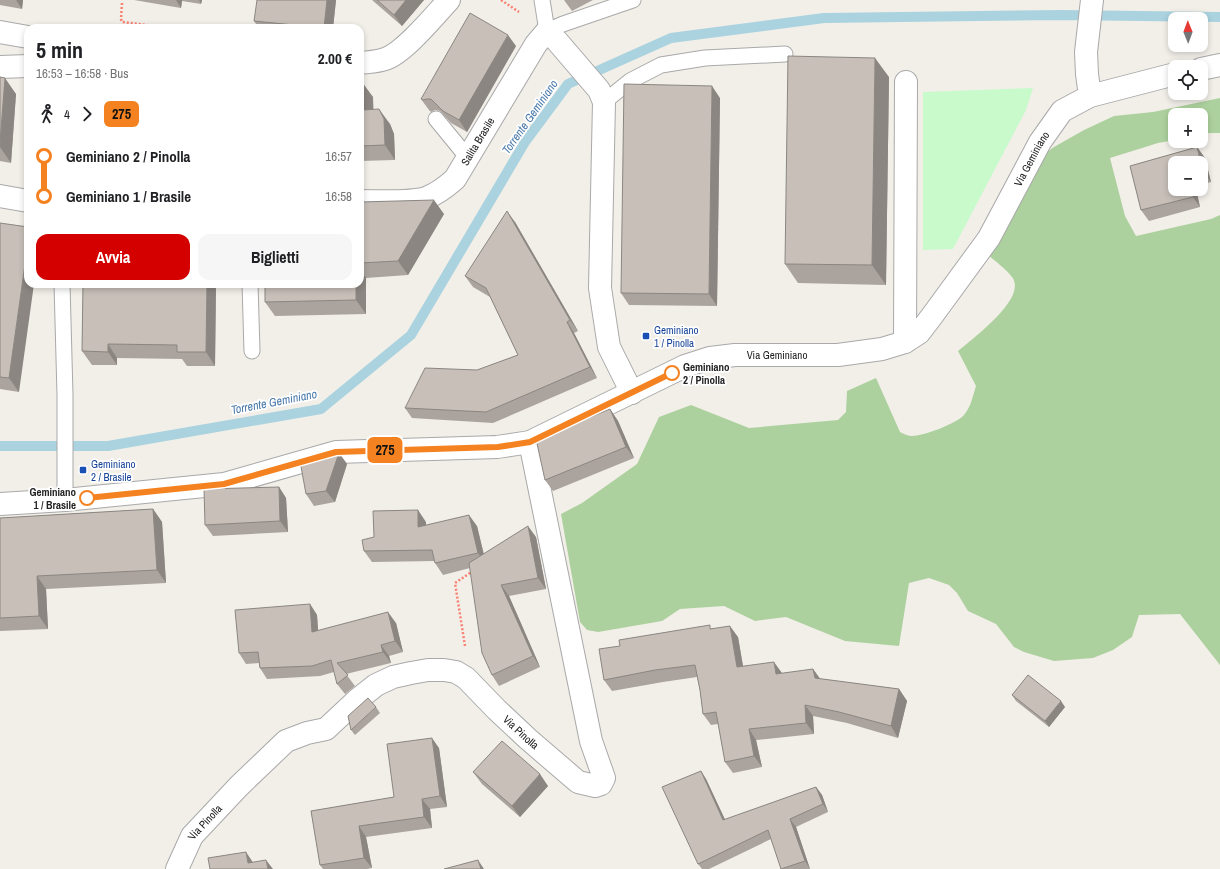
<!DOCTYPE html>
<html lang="it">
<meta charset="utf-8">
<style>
body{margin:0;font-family:"Archivo Narrow",sans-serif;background:#f6f6f6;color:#202124;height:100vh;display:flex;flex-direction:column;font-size:15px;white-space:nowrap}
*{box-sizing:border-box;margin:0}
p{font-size:13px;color:#757577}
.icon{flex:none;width:22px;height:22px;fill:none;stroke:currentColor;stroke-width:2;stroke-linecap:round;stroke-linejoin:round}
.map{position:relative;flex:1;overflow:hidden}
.details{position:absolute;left:24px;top:24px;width:340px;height:264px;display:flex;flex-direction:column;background:#fff;border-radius:12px;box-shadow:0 2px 6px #0003}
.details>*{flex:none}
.badge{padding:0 8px;border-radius:6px;font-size:14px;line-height:26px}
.needle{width:26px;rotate:359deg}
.fabs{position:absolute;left:1168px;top:12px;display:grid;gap:8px}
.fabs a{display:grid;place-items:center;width:40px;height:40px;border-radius:8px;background:#fff;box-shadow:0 2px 6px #0003;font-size:20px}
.map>.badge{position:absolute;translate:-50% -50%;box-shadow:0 0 0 2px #fff}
.legs{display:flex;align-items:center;gap:6px;height:44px;padding:0 12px;font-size:13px}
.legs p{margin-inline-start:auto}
.headline{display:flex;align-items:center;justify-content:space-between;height:68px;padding:0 12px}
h1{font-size:22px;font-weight:800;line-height:30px}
.cta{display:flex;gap:8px;margin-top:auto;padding:8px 12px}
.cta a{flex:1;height:46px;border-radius:12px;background:#d40000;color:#fff;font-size:16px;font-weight:800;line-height:46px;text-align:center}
.cta a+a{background:#f6f6f6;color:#202124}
ul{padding:0 12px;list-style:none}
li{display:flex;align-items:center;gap:14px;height:40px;font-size:15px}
li i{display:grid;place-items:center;width:6px;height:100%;margin:0 5px;background:currentColor}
li i::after{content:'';width:10px;height:10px;margin:-5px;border:3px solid;border-radius:50%;background:#fff}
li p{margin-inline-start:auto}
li:first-child i{background:linear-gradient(#0000 50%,currentColor 0)}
li:last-child i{background:linear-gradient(currentColor 50%,#0000 0)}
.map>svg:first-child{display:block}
</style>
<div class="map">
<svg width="1220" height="869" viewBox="0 0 1220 869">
<rect width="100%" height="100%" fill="#f2efe9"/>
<path fill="#add19e" d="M1220,98V133H1209L1201,135V115H1175V140L1158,143L1110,158L1125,216L1136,236L1211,219L1220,215V665L1180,614L1139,615L1132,637L1113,650L1093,658L1054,661L1024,652L1014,647L996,624L968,611L957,593L949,585L929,578L909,583L899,646L845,641L786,617L755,621L724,606L680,609L662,621L598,632L587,630L580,622L561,514L582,503L637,464L659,417L691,405L749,428L838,420L846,412L847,391L876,378L900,432C904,434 908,436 912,436C923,436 956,424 964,415C971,407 973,395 976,386L958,351C973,338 1028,298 1012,277C1007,270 994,260 987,254L1043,155L1054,147L1084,130L1114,116L1153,112Z"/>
<polygon fill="#c8facc" points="1033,88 1026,110 953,249 923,250 923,92"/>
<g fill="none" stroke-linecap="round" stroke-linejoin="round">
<polyline stroke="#aad3df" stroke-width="10" points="0,446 108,446 321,409 411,335 525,142 568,84 671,38 824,18 1061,15 1220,17"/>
<defs>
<g id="lane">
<polyline points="542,0 547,31 563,24 633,0"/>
<polyline points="604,102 630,81 661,65 705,58 785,54"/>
<polyline points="436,119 468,158"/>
<polyline points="62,284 65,395 65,500"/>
<polyline points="250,284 252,351"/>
</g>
<g id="street">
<polyline points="0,32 28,37"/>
<path d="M360,63C368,62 377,62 385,59C404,53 434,16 449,0"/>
<polyline points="0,67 28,66"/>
<polyline points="1201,69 1220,65"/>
<polyline points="1090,96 1087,74 1086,52 1092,0"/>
<polyline points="0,196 28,201"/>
<path id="s1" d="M360,201C379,201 409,203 426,198C437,194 446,187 455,179L536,44L547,31L557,41L599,90L604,102L600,288L609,347L632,393"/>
<polyline points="905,342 906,82"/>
<path id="s2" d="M0,504L65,500L224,484L336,452L497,447L530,442L685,366L710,358L735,355H838L882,349L905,342L919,333L932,316L989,238L1040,142L1062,111L1090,96L1175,74"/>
<path id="s3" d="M177,869L192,836L239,786L286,741L307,733L326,729L357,700L376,685L393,677L411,673L428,670H444L456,672L466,678L497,710L528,739L578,782L595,786L601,784L604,778L591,741L530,442"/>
</g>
</defs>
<use href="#lane" stroke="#a9a9a9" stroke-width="17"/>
<use href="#street" stroke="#a9a9a9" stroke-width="24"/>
<g stroke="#fa8072" stroke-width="2.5" stroke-dasharray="2 2" stroke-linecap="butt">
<polyline points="501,0 519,12"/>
<polyline points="122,3 121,19 122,22 171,28"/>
<polyline points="465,646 455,583 473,571"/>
</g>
<use href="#lane" stroke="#fff" stroke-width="15"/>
<use href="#street" stroke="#fff" stroke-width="22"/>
</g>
<g fill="#aba49e">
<polygon points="0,0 23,0 22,9 0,5"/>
<polygon points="134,0 202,0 201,4 182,1 181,8"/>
<polygon points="336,0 333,28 259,28 254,21"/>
<polygon points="372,0 424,0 402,26"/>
<polygon points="564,0 593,0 572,11"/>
<polygon points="516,46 467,132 451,123 440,111 435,110 431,112 429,110 421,99"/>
<polygon points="0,77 16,94 11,163 0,161"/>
<polygon points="889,77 886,285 798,283 785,264"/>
<polygon points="360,83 373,97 373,110 390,124 394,134 395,160 360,161"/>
<polygon points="720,98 717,306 629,305 621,293"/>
<polygon points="1197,147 1205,158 1211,182 1201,185 1201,163 1175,163 1175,189 1196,189 1200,207 1149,221 1141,210 1130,166"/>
<polygon points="360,202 444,214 408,275 366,278 366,314 275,316 265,302 360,284"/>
<polygon points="515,222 578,331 574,333 597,378 493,423 412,418 405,408 477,370 518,355 490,297 473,287 465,276"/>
<polygon points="0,223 19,392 0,389"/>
<polygon points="83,284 216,284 215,366 187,366 182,359 117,358 117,365 92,365 82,351"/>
<polygon points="610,409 618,421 634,458 553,491 545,480"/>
<polygon points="339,453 347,464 335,502 314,506 306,494"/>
<polygon points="279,487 286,498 288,532 213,536 205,525"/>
<polygon points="153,509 162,522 166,583 46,589 48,629 0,631 0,518"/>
<polygon points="426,522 426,525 477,526 484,554 536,537 546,589 509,596 540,667 499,686 492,675 470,568 443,575 435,563 435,561 372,562 364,551 374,537"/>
<polygon points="310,604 317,615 318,631 396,623 403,652 389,656 391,663 346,674 355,686 345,694 337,684 334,672 320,676 267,679 260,668 259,663 246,664 239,653"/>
<polygon points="712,628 738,637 743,666 782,674 813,669 820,679 899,689 907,701 898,738 847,723 813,716 814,734 756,740 762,767 733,773 725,762 718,724 711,725 703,714 700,690 697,677 663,682 612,691 604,680"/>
<polygon points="1012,695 1065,707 1049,727 1016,701"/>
<polygon points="376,707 380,713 355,735 351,730"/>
<polygon points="439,748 447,807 430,809 432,828 366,837 372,868 367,869 323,869 320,865 311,811 394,797"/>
<polygon points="701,771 706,779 725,820 816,787 822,795 828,812 796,827 810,869 781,869 771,839 709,869 702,869 698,864"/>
<polygon points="473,772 548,786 520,817 482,784"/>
</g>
<g fill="#8b8681">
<polygon points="16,0 23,0 22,9"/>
<polygon points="176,0 182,0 182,1 181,8"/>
<polygon points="199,0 202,0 201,4"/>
<polygon points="327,0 336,0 333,28 324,28"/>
<polygon points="406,0 424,0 402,26 394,15"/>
<polygon points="508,35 516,46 467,132 459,120"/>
<polygon points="875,58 889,77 886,285 872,265"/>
<polygon points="5,78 16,94 11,163 0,147"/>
<polygon points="362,82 373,97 374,125 363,110"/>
<polygon points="712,86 720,98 717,306 709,294"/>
<polygon points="379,109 390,124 394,134 395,160 385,145"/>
<polygon points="1197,147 1205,158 1211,182 1203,171"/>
<polygon points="1191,189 1196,189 1200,207 1193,197"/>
<polygon points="434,200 444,214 408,275 398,261"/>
<polygon points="507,211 515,222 578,331 570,320"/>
<polygon points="28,243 28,284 34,284 19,392 9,378"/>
<polygon points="360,269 366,278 366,314 356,300 356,284 360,284"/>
<polygon points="207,284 216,284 215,366 206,352"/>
<polygon points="567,322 574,333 597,378 590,367"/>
<polygon points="108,344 117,358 117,365 108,352"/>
<polygon points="610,409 618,421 634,458 626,447"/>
<polygon points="339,453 347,464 335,502 326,491"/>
<polygon points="279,487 286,498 288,532 280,521"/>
<polygon points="153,509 162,522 166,583 157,570"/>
<polygon points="418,510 426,522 426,538 418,527"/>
<polygon points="469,515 477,526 486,565 478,553"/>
<polygon points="528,526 536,537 546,589 538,578"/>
<polygon points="37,576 46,589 48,629 39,616"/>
<polygon points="501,585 509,596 540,667 533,656"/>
<polygon points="310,604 317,615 319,643 312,632"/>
<polygon points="388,612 396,623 403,652 395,641"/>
<polygon points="730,626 738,637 745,678 737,667"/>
<polygon points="381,645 389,656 391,663 383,652"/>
<polygon points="774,662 782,673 776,674"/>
<polygon points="813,669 821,680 815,678"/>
<polygon points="899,689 907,701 898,738 891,726"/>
<polygon points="1061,701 1065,707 1049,727 1045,721"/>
<polygon points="805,705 813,716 814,734 806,723"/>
<polygon points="749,729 756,740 762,767 754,756"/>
<polygon points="432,738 439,748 447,807 440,796"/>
<polygon points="701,771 706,779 729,828 723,820"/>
<polygon points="540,774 548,786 520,817 512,806"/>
<polygon points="816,787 822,795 828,812 823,804"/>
<polygon points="422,799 430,809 432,828 424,817"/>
<polygon points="790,819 796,827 810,869 805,861"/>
<polygon points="359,826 366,837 372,868 364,858"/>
<polygon points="246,852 254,864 248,863"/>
<polygon points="266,860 273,869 268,869"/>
<polygon points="478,860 484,869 481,869"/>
</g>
<g fill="#c7bfb8" stroke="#8b8681">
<polygon points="257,0 327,0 324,28 254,21"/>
<polygon points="377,0 406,0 394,15"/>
<polygon points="470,13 508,35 459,120 443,111 431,99 427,99 423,100 421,99"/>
<polygon points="788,56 875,58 872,265 785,264"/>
<polygon points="0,77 5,78 0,143"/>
<polygon points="362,82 363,110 379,109 384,119 385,145 360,146 360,83"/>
<polygon points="624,84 712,86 709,294 621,293"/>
<polygon points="1197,147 1203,171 1201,172 1201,163 1175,163 1175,189 1191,189 1193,197 1141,210 1130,166"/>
<polygon points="434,200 398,261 360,263 360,202"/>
<polygon points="507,211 570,320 567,322 590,367 486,412 405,408 425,368 477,370 518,355 486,288 465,276"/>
<polygon points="0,223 28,227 28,243 9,378 0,377"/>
<polygon points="83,284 207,284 206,352 177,352 177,345 108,344 108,352 82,351"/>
<polygon points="265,284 356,284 356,300 265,302"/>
<polygon points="610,409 626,447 545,480 536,439"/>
<polygon points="330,453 339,453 326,491 306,494 300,461"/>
<polygon points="279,487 280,521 205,525 204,489"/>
<polygon points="153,509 157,570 37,576 39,616 0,618 0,518"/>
<polygon points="418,510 418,527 469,515 478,553 435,563 432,550 364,551 362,540 374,537 373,511"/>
<polygon points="528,526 538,578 501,585 533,656 492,675 482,653 469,563"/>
<polygon points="310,604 312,632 388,612 395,641 381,645 383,652 337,663 348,675 337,684 331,660 312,666 260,668 258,652 239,653 235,610"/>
<polygon points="710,625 710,629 730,626 737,667 774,662 776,674 813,669 815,678 899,689 891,726 839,712 805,705 806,723 749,729 754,756 725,762 716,712 703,714 700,690 695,665 655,670 604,680 599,649 620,646 619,640"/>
<polygon points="1028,675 1061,701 1045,721 1012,695"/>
<polygon points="368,698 376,707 351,730 348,716"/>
<polygon points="432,738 440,796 422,799 424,817 359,826 364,858 320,865 311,811 394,797 387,744"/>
<polygon points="502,741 540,774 512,806 473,772"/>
<polygon points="701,771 723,820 816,787 823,804 790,819 805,861 781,869 768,830 698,864 662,787"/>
<polygon points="246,852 248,863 266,860 268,869 210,869 208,858"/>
<polygon points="478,860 481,869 444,869"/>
</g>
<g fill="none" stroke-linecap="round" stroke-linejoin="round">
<defs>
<polyline id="line-1" points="87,498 224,484 336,452 498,447 530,442 672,373"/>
</defs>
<use href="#line-1" stroke="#fff" stroke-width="9"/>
<use href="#line-1" stroke="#f58220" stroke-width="6"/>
</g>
<g fill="#1a4fb4" stroke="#fff" stroke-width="1.5">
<rect x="642" y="332" width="8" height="8" rx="2"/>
<rect x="79" y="466" width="8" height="8" rx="2"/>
</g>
<g fill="#fff" stroke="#f58220" stroke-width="2">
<circle cx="672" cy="373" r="7"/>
<circle cx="87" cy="498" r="7"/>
</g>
<g text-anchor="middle" stroke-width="3.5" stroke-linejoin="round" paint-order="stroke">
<g font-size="11" fill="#222" stroke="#fff">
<text dy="4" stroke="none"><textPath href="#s1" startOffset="145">Salita Brasile</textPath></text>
<text dy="4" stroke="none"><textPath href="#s2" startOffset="1156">Via Geminiano</textPath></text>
<text dy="4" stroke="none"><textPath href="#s2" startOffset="802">Via Geminiano</textPath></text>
<text dy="4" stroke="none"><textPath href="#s3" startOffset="450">Via Pinolla</textPath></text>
<text dy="4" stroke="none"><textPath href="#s3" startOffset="55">Via Pinolla</textPath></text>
</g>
<g font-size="11" fill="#164399" stroke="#fff" text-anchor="start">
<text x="654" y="334">Geminiano<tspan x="654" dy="13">1 / Pinolla</tspan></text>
<text x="91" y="468">Geminiano<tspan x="91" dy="13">2 / Brasile</tspan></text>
</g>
<g font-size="11" font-weight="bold" fill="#222" stroke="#fff" text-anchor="start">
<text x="683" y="371">Geminiano<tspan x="683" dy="13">2 / Pinolla</tspan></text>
<text x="76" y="496" text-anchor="end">Geminiano<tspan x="76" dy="13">1 / Brasile</tspan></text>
</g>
<g font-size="12" font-style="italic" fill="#4a7aab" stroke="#fff">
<text transform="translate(530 117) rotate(-55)" y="4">Torrente Geminiano</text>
<text transform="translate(274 402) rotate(-11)" y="4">Torrente Geminiano</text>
</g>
</g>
</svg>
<div class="fabs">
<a><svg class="needle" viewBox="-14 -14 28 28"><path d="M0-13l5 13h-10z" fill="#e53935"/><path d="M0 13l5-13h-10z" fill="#757577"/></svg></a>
<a><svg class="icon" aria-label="locate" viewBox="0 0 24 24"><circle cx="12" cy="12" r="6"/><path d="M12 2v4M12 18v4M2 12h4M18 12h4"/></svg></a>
<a>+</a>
<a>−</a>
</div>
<b class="badge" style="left:385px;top:450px;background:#f58220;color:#111">275</b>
<section class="details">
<div class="headline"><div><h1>5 min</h1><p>16:53 – 16:58 · Bus</p></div><b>2.00 €</b></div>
<div class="legs"><svg class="icon" aria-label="walk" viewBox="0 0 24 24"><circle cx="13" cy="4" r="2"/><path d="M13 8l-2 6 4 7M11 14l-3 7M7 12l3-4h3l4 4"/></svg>4<svg class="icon" aria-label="forward" viewBox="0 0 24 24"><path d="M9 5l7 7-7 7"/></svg><b class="badge" style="background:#f58220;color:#111">275</b></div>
<ul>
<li><i style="color:#f58220"></i><b>Geminiano 2 / Pinolla</b><p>16:57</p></li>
<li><i style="color:#f58220"></i><b>Geminiano 1 / Brasile</b><p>16:58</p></li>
</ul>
<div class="cta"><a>Avvia</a><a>Biglietti</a></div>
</section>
</div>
